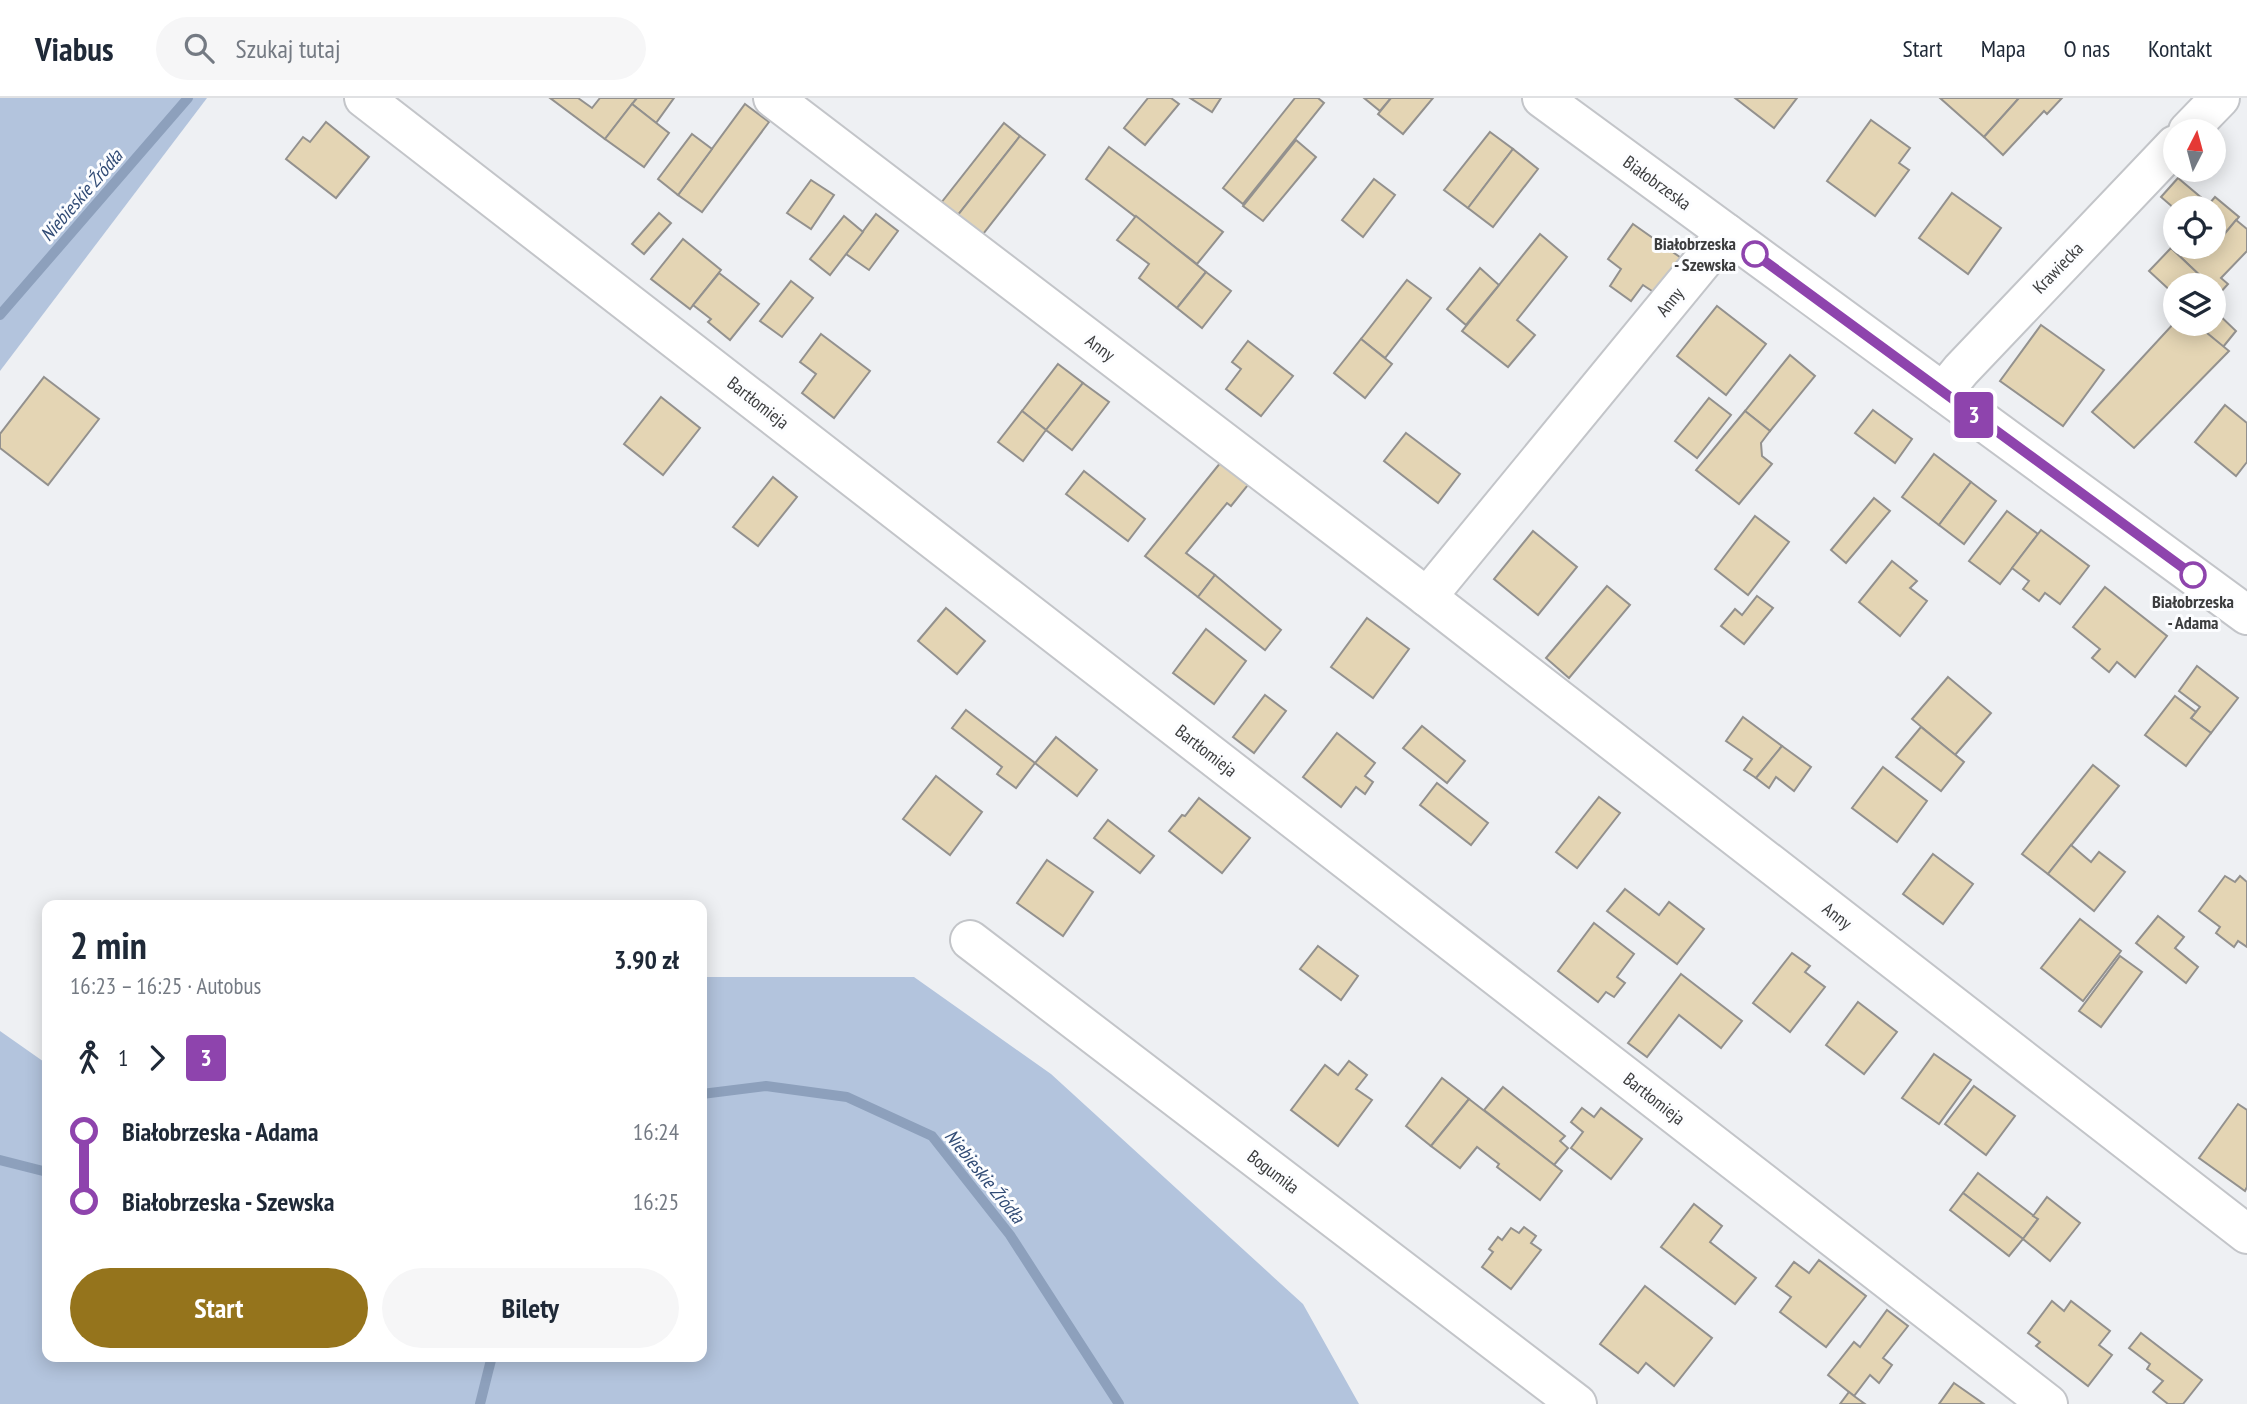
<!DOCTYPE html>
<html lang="pl">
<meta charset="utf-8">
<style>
body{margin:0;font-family:"PT Sans Narrow",sans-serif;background:#f6f6f7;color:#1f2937;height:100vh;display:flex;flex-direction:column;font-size:26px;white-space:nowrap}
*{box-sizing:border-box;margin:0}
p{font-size:23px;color:#747a83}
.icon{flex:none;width:38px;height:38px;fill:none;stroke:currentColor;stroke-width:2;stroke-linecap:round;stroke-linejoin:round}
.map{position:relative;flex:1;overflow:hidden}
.drawer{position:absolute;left:42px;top:802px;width:665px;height:462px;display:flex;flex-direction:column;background:#fff;border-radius:14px;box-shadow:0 4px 18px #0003}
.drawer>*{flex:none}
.badge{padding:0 14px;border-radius:5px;font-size:24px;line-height:46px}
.needle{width:46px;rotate:6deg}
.buttons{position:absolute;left:2163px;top:21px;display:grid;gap:14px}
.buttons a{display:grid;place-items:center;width:63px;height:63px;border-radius:50%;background:#fff;box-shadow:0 4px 18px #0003;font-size:35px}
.map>.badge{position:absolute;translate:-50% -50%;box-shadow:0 0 0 4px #fff}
.legs{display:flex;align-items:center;gap:10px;height:77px;padding:0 28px;font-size:23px}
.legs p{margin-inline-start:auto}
.head{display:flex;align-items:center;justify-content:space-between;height:119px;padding:0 28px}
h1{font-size:38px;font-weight:800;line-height:52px}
.action{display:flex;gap:14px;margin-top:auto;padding:14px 28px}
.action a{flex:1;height:80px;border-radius:42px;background:#95741c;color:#fff;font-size:28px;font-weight:800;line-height:80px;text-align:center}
.action a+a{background:#f6f6f7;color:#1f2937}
ul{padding:0 28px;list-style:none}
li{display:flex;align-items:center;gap:24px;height:70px;font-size:26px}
li i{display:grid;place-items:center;width:10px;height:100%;margin:0 9px;background:currentColor}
li i::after{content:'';width:18px;height:18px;margin:-9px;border:5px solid;border-radius:50%;background:#fff}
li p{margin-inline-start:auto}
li:first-child i{background:linear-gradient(#0000 50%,currentColor 0)}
li:last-child i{background:linear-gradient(currentColor 50%,#0000 0)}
header{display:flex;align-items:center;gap:42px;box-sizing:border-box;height:98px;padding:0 35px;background:#fff;border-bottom:2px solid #e0e1e3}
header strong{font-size:33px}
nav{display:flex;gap:38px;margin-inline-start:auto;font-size:24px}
.search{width:490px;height:63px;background:#f6f6f7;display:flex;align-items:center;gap:18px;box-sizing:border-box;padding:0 24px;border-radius:38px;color:#747a83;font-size:26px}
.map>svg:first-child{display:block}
</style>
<header>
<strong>Viabus</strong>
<div class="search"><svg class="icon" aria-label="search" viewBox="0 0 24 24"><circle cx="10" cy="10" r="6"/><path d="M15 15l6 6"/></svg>Szukaj tutaj</div>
<nav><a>Start</a><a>Mapa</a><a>O nas</a><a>Kontakt</a></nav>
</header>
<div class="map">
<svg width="2247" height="1306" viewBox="0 0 2247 1306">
<rect width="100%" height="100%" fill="#eef0f3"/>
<g fill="#b3c4dd">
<polygon points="0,0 207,0 0,273"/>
<polygon points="702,879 914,879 1051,976 1303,1206 1359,1306 0,1306 0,933 47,966 47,1258 702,1258"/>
</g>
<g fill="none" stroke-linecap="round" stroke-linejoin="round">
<g stroke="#8da0bc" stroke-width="10">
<polyline points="0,217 188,0"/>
<polyline points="702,996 766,988 847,999 932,1038 1010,1137 1119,1306"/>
<polyline points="0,1062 47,1074"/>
<polyline points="480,1306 492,1258"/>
</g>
</g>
<g fill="#e4d5b4" stroke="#93918e" stroke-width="2">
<polygon points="550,0 578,0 592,10 600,0 637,0 605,41"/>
<polygon points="637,0 674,0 656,25 632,6"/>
<polygon points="1148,0 1171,0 1179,6 1145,47 1124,30"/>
<polygon points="1190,0 1221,0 1212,14"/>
<polygon points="1295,0 1318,0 1324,5 1243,106 1223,90"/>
<polygon points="1364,0 1391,0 1380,13"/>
<polygon points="1391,0 1433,0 1403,36 1378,16"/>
<polygon points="1735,0 1797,0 1774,30"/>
<polygon points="1940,0 2019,0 1984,39"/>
<polygon points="2019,0 2062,0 2047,16 2044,13 2003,57 1984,39"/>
<polygon points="632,6 669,35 644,69 605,41"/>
<polygon points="745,6 769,24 702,114 678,97"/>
<polygon points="1871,22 1910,50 1899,65 1909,72 1875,118 1827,83"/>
<polygon points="326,24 369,59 336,100 286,61 303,39 310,44"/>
<polygon points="1004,25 1020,38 957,118 941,105"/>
<polygon points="1490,34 1513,51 1468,110 1444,92"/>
<polygon points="692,36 712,51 678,97 658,81"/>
<polygon points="1020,38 1045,57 983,136 958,117"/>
<polygon points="1296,42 1316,59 1263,123 1243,108"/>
<polygon points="1109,49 1223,134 1197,166 1086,81"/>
<polygon points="1513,51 1538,71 1493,129 1468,110"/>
<polygon points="2178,80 2209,106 2215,99 2239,119 2213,150 2211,149 2214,149 2214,110 2175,111 2161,99"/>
<polygon points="1374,81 1395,97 1363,139 1342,122"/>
<polygon points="811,82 834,97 811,131 787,115"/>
<polygon points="1952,95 2001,130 1968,176 1919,140"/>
<polygon points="659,115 671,125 644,156 632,146"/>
<polygon points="876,116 898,133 869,172 846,156"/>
<polygon points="844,118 863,134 830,177 810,161"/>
<polygon points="1136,118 1206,174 1177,210 1139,180 1149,166 1117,142"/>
<polygon points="2236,122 2247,131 2247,153 2221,180 2228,186 2219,196 2214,191 2214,187 2210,187 2171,150 2175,146 2175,149 2213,150"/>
<polygon points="1633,126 1684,162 1658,197 1643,187 1631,203 1610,188 1621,171 1608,161"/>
<polygon points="1540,136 1567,159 1517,222 1535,237 1508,269 1462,233"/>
<polygon points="683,141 721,172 690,211 651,181"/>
<polygon points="2171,150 2210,187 2175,187 2175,197 2149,173"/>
<polygon points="1480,170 1499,187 1466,227 1447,211"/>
<polygon points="1206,174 1231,193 1202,230 1177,210"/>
<polygon points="719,175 759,206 730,242 708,224 711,221 693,207"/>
<polygon points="1407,182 1431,200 1385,260 1361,241"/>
<polygon points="791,183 813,200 782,239 760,223"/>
<polygon points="1717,208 1766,246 1726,297 1677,258"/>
<polygon points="2214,212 2236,233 2223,249 2196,226 2214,226"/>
<polygon points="2175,224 2196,226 2229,253 2134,350 2092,314"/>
<polygon points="2041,227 2104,272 2063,328 2000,283"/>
<polygon points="821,236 870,273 834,320 802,295 816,276 800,264"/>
<polygon points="1361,241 1392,266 1365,300 1334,275"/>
<polygon points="1248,243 1293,278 1261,318 1226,291 1241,271 1232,264"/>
<polygon points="1790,257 1815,278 1770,333 1745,313"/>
<polygon points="1058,266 1083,285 1046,332 1022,313"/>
<polygon points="44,279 99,321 48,387 0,350 0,336"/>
<polygon points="1083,285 1109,304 1072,352 1046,332"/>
<polygon points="661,299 700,330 663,377 624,346"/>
<polygon points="1709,300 1731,317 1697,360 1675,343"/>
<polygon points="2225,307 2247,325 2247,364 2236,378 2195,344"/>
<polygon points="1873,312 1912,341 1895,365 1855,335"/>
<polygon points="1022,313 1046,332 1023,363 998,344"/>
<polygon points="1745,313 1770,333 1761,345 1762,358 1772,366 1739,406 1696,372"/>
<polygon points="1406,335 1460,376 1438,405 1384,363"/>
<polygon points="1934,356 1971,384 1939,427 1902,399"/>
<polygon points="1221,364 1248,387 1231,408 1227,405 1186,455 1215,477 1198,499 1145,458"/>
<polygon points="1084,373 1145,421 1128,443 1066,396"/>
<polygon points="773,379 797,399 758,448 733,429"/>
<polygon points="1971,384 1996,403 1964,446 1939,427"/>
<polygon points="1874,400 1890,413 1846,465 1831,452"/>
<polygon points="2007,413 2038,436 2000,486 1969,463"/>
<polygon points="1755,418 1789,444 1748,497 1715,471"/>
<polygon points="2041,432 2089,468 2060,506 2045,495 2039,503 2023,491 2029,483 2012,470"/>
<polygon points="1533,433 1577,469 1538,517 1494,481"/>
<polygon points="1892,463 1917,483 1910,490 1927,503 1900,538 1859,504"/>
<polygon points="1215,477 1281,532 1265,552 1198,499"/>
<polygon points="1607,488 1630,507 1569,580 1546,560"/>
<polygon points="2105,489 2167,538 2135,579 2117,564 2109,574 2092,560 2100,551 2073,529"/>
<polygon points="1757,498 1773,510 1744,546 1721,528 1735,511 1742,517"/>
<polygon points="946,510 985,543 957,576 918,543"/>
<polygon points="1367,520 1409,551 1373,600 1331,569"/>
<polygon points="1206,531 1246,563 1214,606 1173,575"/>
<polygon points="2197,568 2238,600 2211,635 2191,620 2200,609 2179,593"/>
<polygon points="1948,579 1991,615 1955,657 1912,621"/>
<polygon points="1265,597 1286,613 1254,655 1233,639"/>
<polygon points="2175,598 2196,614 2191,620 2211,635 2186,668 2145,637"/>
<polygon points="966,612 1035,665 1016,690 997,676 1002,669 952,630"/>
<polygon points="1743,619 1782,648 1756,680 1744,672 1752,661 1726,643"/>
<polygon points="1422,628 1465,663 1447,685 1403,650"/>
<polygon points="1921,629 1964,664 1941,693 1896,659"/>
<polygon points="1337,635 1375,665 1365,678 1373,684 1365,696 1356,689 1341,709 1303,679"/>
<polygon points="1056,639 1097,672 1077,698 1035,665"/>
<polygon points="1782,648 1811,669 1794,693 1776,679 1769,690 1756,680"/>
<polygon points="2093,667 2119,688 2048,776 2022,756"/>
<polygon points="1883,669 1927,703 1897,744 1852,710"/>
<polygon points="936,678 982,714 950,757 903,721"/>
<polygon points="1437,685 1488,725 1471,747 1420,707"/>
<polygon points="1599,699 1620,715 1577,770 1556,754"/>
<polygon points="1199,700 1250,740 1222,775 1169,733 1182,717 1185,718"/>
<polygon points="1108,722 1154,758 1140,775 1094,740"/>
<polygon points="2071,747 2091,764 2099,754 2125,774 2094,813 2048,776"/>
<polygon points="1933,756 1973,786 1943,826 1903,796"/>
<polygon points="1047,762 1093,794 1063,838 1017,805"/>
<polygon points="2225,778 2235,784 2240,778 2247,784 2247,849 2238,843 2234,849 2216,835 2220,829 2199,813"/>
<polygon points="1625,791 1659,817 1669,804 1704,831 1677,866 1607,813"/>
<polygon points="2158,818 2184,839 2175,850 2198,869 2186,885 2136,845"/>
<polygon points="2080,821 2121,853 2083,903 2041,870"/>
<polygon points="1594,825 1634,856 1617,879 1625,885 1614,899 1606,894 1598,904 1558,873"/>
<polygon points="1318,848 1358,878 1341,902 1300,871"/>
<polygon points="1792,855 1810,868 1805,874 1825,889 1790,934 1753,905"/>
<polygon points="2120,858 2142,874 2101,929 2079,913"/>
<polygon points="1681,876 1742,923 1721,950 1679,917 1647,959 1628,945"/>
<polygon points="1858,904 1897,934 1864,976 1826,947"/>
<polygon points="1934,956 1971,982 1939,1026 1902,1000"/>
<polygon points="1349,963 1367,977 1356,991 1372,1002 1338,1048 1291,1012 1325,967 1338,977"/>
<polygon points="1442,980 1469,1001 1431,1048 1406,1028"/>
<polygon points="1974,988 2015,1018 1986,1057 1945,1026"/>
<polygon points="1503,989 1565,1038 1560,1043 1568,1050 1554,1067 1484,1012"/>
<polygon points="1469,1001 1562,1073 1540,1102 1497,1069 1499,1066 1477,1049 1460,1070 1431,1048"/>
<polygon points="2238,1006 2247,1012 2247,1089 2245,1093 2199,1060"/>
<polygon points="1582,1010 1594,1019 1601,1010 1642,1041 1611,1081 1571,1050 1583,1034 1571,1024"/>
<polygon points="1978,1075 2038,1121 2023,1141 1963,1095"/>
<polygon points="1963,1095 2023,1141 2009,1158 1950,1112"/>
<polygon points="2047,1099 2080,1125 2050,1163 2023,1141 2038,1121 2033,1118"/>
<polygon points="1694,1106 1722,1128 1710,1144 1756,1180 1735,1206 1661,1149"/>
<polygon points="1524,1129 1536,1138 1531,1145 1541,1152 1511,1191 1482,1169 1493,1154 1489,1151 1498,1139 1502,1142 1511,1130 1519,1135"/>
<polygon points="1819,1162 1866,1198 1826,1249 1780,1214 1791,1199 1776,1188 1794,1164 1809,1175"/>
<polygon points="1645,1188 1712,1240 1674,1288 1646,1265 1638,1275 1600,1246"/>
<polygon points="2052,1203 2064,1213 2071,1203 2110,1233 2099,1247 2112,1257 2088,1288 2036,1248 2040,1244 2028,1235"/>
<polygon points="1887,1212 1908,1228 1883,1260 1892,1267 1879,1285 1870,1277 1854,1298 1828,1277 1854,1244 1860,1249"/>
<polygon points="2141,1235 2202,1282 2183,1306 2168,1306 2153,1294 2163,1283 2147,1271 2150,1266 2129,1250"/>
<polygon points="1954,1285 1984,1306 1939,1306"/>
<polygon points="1849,1294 1854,1298 1865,1306 1840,1306"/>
</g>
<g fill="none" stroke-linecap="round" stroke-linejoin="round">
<defs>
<g id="minor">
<polyline points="364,0 2048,1306"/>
<polyline points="773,0 1427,499 2247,1136"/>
<polyline points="2188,33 2220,0"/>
<polyline points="1943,294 1961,272 2175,47"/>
<polyline points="1427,499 1726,135"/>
<polyline points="970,842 1577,1306"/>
</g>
<polyline id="secondary" points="1542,0 2247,517"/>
</defs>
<use href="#minor" stroke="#c3c5c9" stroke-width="42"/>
<use href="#secondary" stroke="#c3c5c9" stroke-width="42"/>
<use href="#minor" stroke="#fff" stroke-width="38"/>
<use href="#secondary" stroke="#fff" stroke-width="38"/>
</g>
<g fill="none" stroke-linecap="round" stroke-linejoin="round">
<defs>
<polyline id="line-1" points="1755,156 2193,477"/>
</defs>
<use href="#line-1" stroke="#fff" stroke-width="16"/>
<use href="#line-1" stroke="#8e44ad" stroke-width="10"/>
</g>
<g fill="#fff" stroke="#8e44ad" stroke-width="3.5">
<circle cx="1755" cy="156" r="12"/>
<circle cx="2193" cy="477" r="12"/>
</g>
<g text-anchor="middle" stroke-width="6" stroke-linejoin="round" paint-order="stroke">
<g font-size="18" fill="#3c3d3e" stroke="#fcfdff">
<text transform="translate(1657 85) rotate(36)" y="6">Białobrzeska</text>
<text transform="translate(2058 170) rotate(-46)" y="6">Krawiecka</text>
<text transform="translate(1670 204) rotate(-51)" y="6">Anny</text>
<text transform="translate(1100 250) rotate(37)" y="6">Anny</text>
<text transform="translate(758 305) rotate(38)" y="6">Bartłomieja</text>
<text transform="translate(1206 653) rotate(38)" y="6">Bartłomieja</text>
<text transform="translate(1837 818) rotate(38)" y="6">Anny</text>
<text transform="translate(1654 1001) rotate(38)" y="6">Bartłomieja</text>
<text transform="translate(1273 1074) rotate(37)" y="6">Bogumiła</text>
</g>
<g font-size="18" font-weight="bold" fill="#3c3d3e" stroke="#fcfdff" text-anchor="end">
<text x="1736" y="152">Białobrzeska<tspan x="1736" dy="21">- Szewska</tspan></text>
<text x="2193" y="510" text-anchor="middle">Białobrzeska<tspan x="2193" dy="21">- Adama</tspan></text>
</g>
<g font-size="19" font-style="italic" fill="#314b75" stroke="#fcfdff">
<text transform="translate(81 97) rotate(-49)" y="7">Niebieskie Źródła</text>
<text transform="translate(985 1078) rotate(51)" y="7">Niebieskie Źródła</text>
</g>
</g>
</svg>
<div class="buttons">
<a><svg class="needle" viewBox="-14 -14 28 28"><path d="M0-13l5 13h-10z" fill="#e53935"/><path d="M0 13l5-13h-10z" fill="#747a83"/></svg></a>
<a><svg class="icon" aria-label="locate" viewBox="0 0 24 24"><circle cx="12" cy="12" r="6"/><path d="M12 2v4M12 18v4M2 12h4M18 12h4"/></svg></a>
<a><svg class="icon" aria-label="layers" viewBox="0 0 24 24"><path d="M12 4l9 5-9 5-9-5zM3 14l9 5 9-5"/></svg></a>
</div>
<b class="badge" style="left:1974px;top:317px;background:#8e44ad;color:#fff">3</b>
<section class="drawer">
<div class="head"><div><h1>2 min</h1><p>16:23 – 16:25 · Autobus</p></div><b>3.90 zł</b></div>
<div class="legs"><svg class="icon" aria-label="walk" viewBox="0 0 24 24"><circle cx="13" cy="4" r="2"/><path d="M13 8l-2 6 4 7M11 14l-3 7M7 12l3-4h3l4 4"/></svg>1<svg class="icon" aria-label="forward" viewBox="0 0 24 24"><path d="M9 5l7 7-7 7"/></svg><b class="badge" style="background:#8e44ad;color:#fff">3</b></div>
<ul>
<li><i style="color:#8e44ad"></i><b>Białobrzeska - Adama</b><p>16:24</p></li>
<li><i style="color:#8e44ad"></i><b>Białobrzeska - Szewska</b><p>16:25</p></li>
</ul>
<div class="action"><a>Start</a><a>Bilety</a></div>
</section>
</div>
